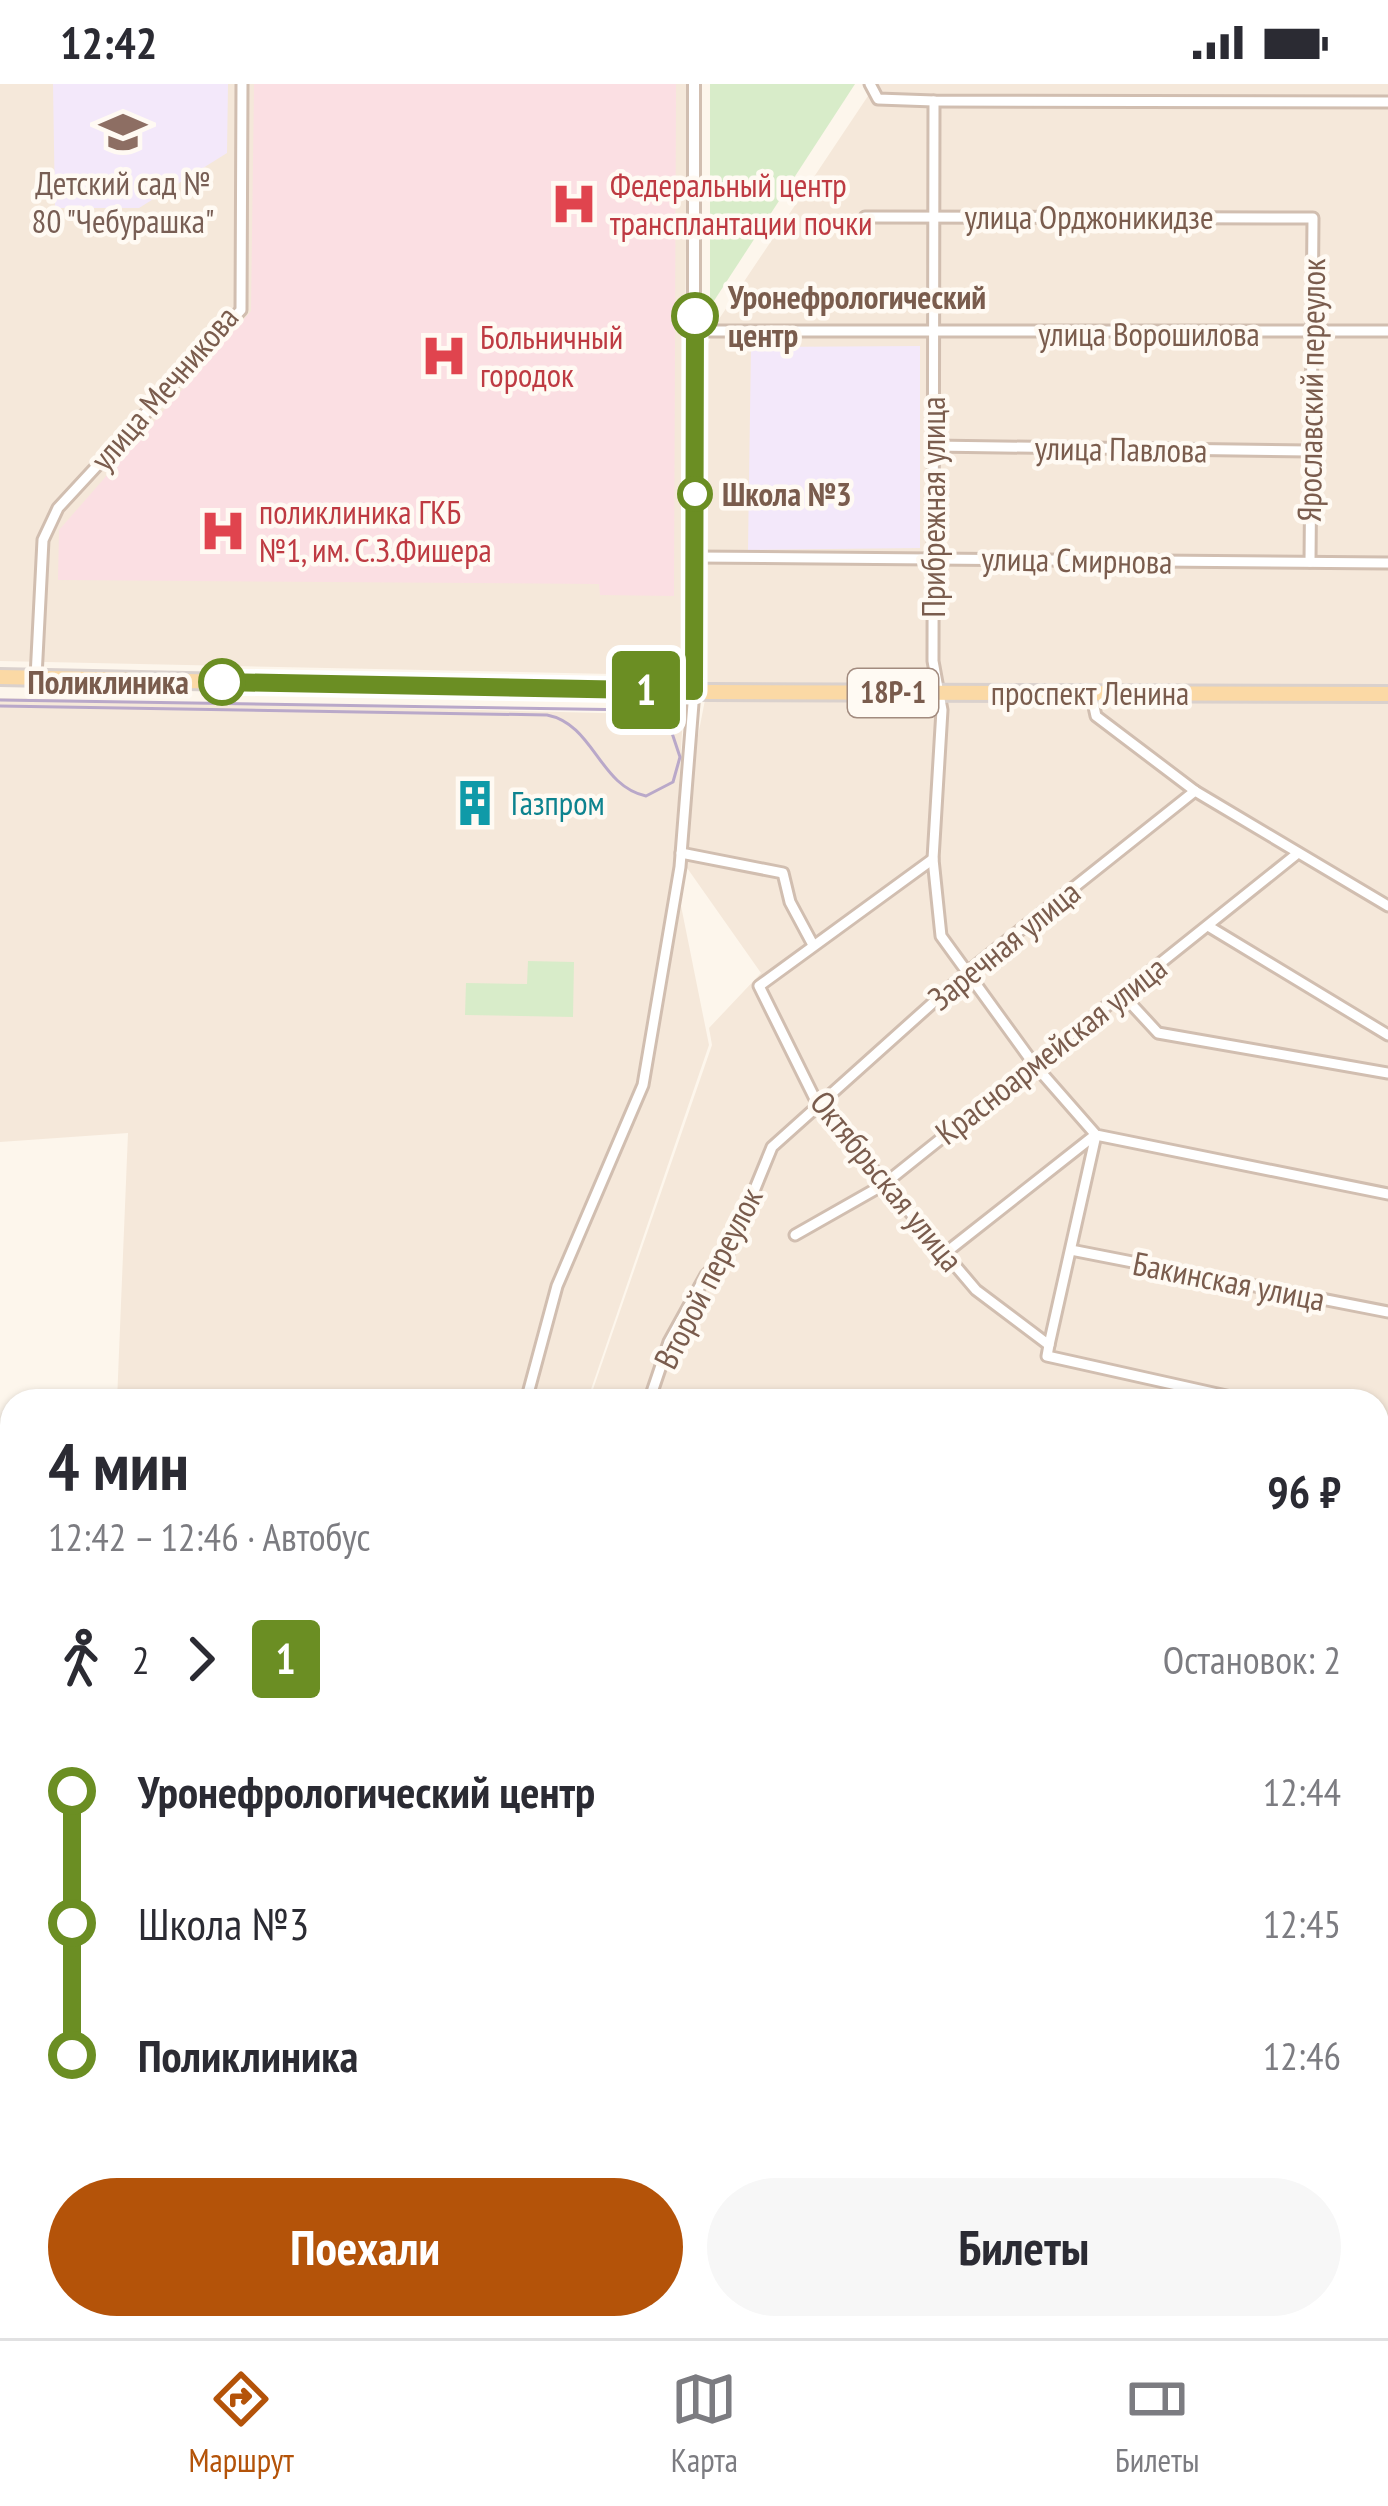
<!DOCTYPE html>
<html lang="ru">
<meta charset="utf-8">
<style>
body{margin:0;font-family:"PT Sans Narrow",sans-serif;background:#f7f7f7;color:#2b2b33;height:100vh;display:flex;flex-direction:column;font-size:45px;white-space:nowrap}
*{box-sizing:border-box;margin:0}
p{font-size:39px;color:#7c7c81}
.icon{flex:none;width:66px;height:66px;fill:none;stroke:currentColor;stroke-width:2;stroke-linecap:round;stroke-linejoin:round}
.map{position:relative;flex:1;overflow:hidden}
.details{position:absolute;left:0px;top:1305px;width:1389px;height:951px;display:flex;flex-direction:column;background:#fff;border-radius:36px 36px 0 0;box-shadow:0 3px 9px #0004}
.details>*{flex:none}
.badge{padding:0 24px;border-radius:9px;font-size:42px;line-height:78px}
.map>.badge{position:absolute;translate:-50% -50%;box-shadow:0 0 0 6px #fff}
.legs{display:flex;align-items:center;gap:18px;height:132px;padding:0 48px;font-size:39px}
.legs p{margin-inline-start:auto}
.summary{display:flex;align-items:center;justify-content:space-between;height:204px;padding:0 48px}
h1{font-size:66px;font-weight:700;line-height:90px}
.button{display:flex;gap:24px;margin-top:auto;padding:24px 48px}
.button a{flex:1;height:138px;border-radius:72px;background:#b45309;color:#fff;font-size:48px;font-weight:700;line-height:138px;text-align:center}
.button a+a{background:#f7f7f7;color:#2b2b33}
ul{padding:0 48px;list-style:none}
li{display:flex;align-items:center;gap:42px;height:132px;font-size:45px}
li i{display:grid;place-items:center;width:18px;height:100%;margin:0 15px;background:currentColor}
li i::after{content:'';width:30px;height:30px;margin:-15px;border:9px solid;border-radius:50%;background:#fff}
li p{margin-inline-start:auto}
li:first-child i{background:linear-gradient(#0000 50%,currentColor 0)}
li:last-child i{background:linear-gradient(currentColor 50%,#0000 0)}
.status{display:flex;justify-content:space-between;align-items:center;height:84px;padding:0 60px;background:#fff;direction:ltr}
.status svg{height:33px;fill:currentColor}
.menu{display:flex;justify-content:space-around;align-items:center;height:168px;border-top:3px solid #e1e1e2;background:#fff;font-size:33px;color:#7c7c81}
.menu a{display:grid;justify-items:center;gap:6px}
.menu .current{color:#b45309}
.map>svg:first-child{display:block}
</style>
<div class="status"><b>12:42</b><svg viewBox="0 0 49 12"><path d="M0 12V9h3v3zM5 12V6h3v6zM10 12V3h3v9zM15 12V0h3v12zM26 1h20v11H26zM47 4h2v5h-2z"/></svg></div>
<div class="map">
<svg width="1388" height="2254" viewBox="0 0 1388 2254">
<rect width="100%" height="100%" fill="#fdf6ec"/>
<g fill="#f5e8da">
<polygon points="0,0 687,0 683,583 657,591 0,577"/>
<polygon points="876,0 1388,0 1388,1600 1377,1595 1377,1317 589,1317 712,961 709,944 761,889 685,781 694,672 705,616 708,260 717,238"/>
<polygon points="0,614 683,631 674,787 709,961 587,1317 117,1317 128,1049 0,1058"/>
</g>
<g fill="#f3e8fa">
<polygon points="53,0 228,0 227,69 139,124 55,124"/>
<polygon points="920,262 920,464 748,466 751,263"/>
<polygon points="1377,1354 1388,1357 1388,1421 1382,1451 1377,1450"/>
</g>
<polygon fill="#fbdfe3" points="254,0 676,0 674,512 600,511 599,500 58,496 59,446 251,227"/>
<g fill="#d8ecc9">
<polygon points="710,0 855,0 710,223"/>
<polygon points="528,877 574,878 573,933 465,931 466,899 527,900"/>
<polygon points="0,1416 12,1416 12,1903 7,1905 12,1907 12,1975 0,1977"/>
<polygon points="1377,2123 1388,2129 1388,2254 318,2254 363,2244 1377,2244"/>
</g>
<g fill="#bfe3e8" stroke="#a5d3da" stroke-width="3">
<rect x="1377" y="1774" width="11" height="344"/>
<polygon points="12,2139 12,2244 423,2244 377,2254 0,2254 0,2151"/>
</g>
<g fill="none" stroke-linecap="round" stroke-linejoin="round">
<defs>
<g id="minor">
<polyline points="870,0 878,15 934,17 1388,18"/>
<polyline points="934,17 933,577 942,626 933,775 941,852 1033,979 1096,1051 1388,1110"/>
<polyline points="865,133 1313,134 1310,478"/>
<polyline points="695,247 1388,247"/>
<polyline points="933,362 1309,367"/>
<polyline points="695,473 1388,479"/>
<polyline points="36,593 43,456 58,424 241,226 242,0"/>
<polyline points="1091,609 1096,632 1195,707 1388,822"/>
<polyline points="681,769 783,789 790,818 812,859"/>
<polyline points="933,775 759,902 817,1019 976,1206 1049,1261 1047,1272 1249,1317"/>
<polyline points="1208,842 1388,951"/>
<polyline points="1122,910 1158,949 1388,989"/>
<polyline points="795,1151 883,1101 1298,769"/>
<polyline points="1071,1166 1388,1228"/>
<polyline points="944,1170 1095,1051"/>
<polyline points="1049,1261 1096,1051"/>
<polyline points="526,1317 557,1202 643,1001 680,783 694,607"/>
<polyline points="649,1317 669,1258 706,1191 729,1168 772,1063 965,890 1195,707"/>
<polyline points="1377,1345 1388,1347"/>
<polyline points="1377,1460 1388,1462"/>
<polyline points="1377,1585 1388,1541"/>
<polyline points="1377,1612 1388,1618"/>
</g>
<polyline id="tertiary" points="694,607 694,0"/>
<polyline id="primary" points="0,593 710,608 1388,610"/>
</defs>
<use href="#minor" stroke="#d1beb0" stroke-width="15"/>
<use href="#tertiary" stroke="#d1beb0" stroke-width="16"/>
<use href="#primary" stroke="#dad1cd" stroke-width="20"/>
<use href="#minor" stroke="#fff" stroke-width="9"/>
<use href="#tertiary" stroke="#fff" stroke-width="10"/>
<use href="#primary" stroke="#fbd9a5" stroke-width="14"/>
<path stroke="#b9a8c9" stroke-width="3" d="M0,616L639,626L669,640L680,673L673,698L646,712C599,702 594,640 547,631L0,622"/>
</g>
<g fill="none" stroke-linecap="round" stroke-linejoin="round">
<defs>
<polyline id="line-1" points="222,598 694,607 695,232"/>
</defs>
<use href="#line-1" stroke="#fff" stroke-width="27"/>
<use href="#line-1" stroke="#6b8e23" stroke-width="18"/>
</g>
<defs>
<symbol id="school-bare" viewBox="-9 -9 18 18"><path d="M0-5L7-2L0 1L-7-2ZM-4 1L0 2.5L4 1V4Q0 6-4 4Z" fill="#8d6e63" stroke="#fffaf3" stroke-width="2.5" paint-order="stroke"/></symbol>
<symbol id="hospital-bare" viewBox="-9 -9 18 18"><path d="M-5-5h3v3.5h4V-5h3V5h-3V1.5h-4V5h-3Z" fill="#e0444e" stroke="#fffaf3" stroke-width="2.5" paint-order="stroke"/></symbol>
<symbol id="building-bare" viewBox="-9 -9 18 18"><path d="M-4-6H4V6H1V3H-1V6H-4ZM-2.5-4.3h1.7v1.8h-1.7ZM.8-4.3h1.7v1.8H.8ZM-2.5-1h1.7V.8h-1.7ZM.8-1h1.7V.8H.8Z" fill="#0f9aa8" stroke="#fffaf3" stroke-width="2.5" paint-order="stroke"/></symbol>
</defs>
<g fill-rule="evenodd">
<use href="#school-bare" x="90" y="15" width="66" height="66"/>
<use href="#hospital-bare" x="541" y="87" width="66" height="66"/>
<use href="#hospital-bare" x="411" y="239" width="66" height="66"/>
<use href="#hospital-bare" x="190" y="414" width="66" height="66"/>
<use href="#building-bare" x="442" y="686" width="66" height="66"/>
</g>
<g fill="#fff" stroke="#6b8e23" stroke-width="6">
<circle cx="695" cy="232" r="21"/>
<circle cx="695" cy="410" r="15"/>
<circle cx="222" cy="598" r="21"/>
</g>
<g text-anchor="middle" stroke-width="9" stroke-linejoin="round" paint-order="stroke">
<rect fill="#fffaf3" stroke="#a28b7f" stroke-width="3" x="848" y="585" width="90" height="48" rx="9"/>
<g font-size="30" font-weight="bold" fill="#7a5c4d">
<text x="893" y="619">18Р-1</text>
</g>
<g font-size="33" fill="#785e54" stroke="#fffaf3">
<text x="123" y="111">Детский сад №<tspan x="123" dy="38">80 "Чебурашка"</tspan></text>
</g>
<g font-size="33" fill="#be3a42" stroke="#fffaf3" text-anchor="start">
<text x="610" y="113">Федеральный центр<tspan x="610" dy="38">трансплантации почки</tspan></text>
<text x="480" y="265">Больничный<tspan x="480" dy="38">городок</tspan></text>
<text x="259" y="440">поликлиника ГКБ<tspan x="259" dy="38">№1, им. С.З.Фишера</tspan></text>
</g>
<g font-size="33" fill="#7a5c4d" stroke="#fffaf3">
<text x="1089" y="145">улица Орджоникидзе</text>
<text x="1149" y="262">улица Ворошилова</text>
<text transform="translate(164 304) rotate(-49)" y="12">улица Мечникова</text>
<text transform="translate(1311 306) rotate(-89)" y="12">Ярославский переулок</text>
<text transform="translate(1121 365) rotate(1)" y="12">улица Павлова</text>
<text transform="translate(933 423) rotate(-90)" y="12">Прибрежная улица</text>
<text transform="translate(1077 476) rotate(1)" y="12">улица Смирнова</text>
<text x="1090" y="621">проспект Ленина</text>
<text transform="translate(1004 861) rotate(-39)" y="12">Заречная улица</text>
<text transform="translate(1051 966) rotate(-38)" y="12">Красноармейская улица</text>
<text transform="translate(887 1097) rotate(51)" y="12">Октябрьская улица</text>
<text transform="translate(708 1194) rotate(-63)" y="12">Второй переулок</text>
<text transform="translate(1229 1197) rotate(11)" y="12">Бакинская улица</text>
</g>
<g font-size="33" font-weight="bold" fill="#7a5c4d" stroke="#fffaf3" text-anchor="start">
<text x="728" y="225">Уронефрологический<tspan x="728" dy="38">центр</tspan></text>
<text x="722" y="422">Школа №3</text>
<text x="189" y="610" text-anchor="end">Поликлиника</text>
</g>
<g font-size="33" fill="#0d838f" stroke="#fffaf3" text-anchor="start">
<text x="511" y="731">Газпром</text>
</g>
</g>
</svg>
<b class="badge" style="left:646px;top:606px;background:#6b8e23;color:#fff">1</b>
<section class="details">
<div class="summary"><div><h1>4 мин</h1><p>12:42 – 12:46 · Автобус</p></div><b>96 ₽</b></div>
<div class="legs"><svg class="icon" aria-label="walk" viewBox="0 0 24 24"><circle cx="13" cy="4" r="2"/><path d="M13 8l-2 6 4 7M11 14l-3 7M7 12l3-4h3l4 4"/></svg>2<svg class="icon" aria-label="forward" viewBox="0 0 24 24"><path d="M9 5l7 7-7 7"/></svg><b class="badge" style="background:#6b8e23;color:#fff">1</b><p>Остановок: 2</p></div>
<ul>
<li><i style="color:#6b8e23"></i><b>Уронефрологический центр</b><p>12:44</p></li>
<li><i style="color:#6b8e23"></i><span>Школа №3</span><p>12:45</p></li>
<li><i style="color:#6b8e23"></i><b>Поликлиника</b><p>12:46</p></li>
</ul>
<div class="button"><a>Поехали</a><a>Билеты</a></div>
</section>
</div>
<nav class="menu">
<a class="current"><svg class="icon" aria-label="directions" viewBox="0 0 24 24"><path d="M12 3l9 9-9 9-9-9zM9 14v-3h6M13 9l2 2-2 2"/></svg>Маршрут</a>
<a><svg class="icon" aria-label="map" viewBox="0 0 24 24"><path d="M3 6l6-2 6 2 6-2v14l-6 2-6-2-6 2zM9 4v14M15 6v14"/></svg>Карта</a>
<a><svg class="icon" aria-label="tickets" viewBox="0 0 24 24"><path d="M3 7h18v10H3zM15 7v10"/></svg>Билеты</a>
</nav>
